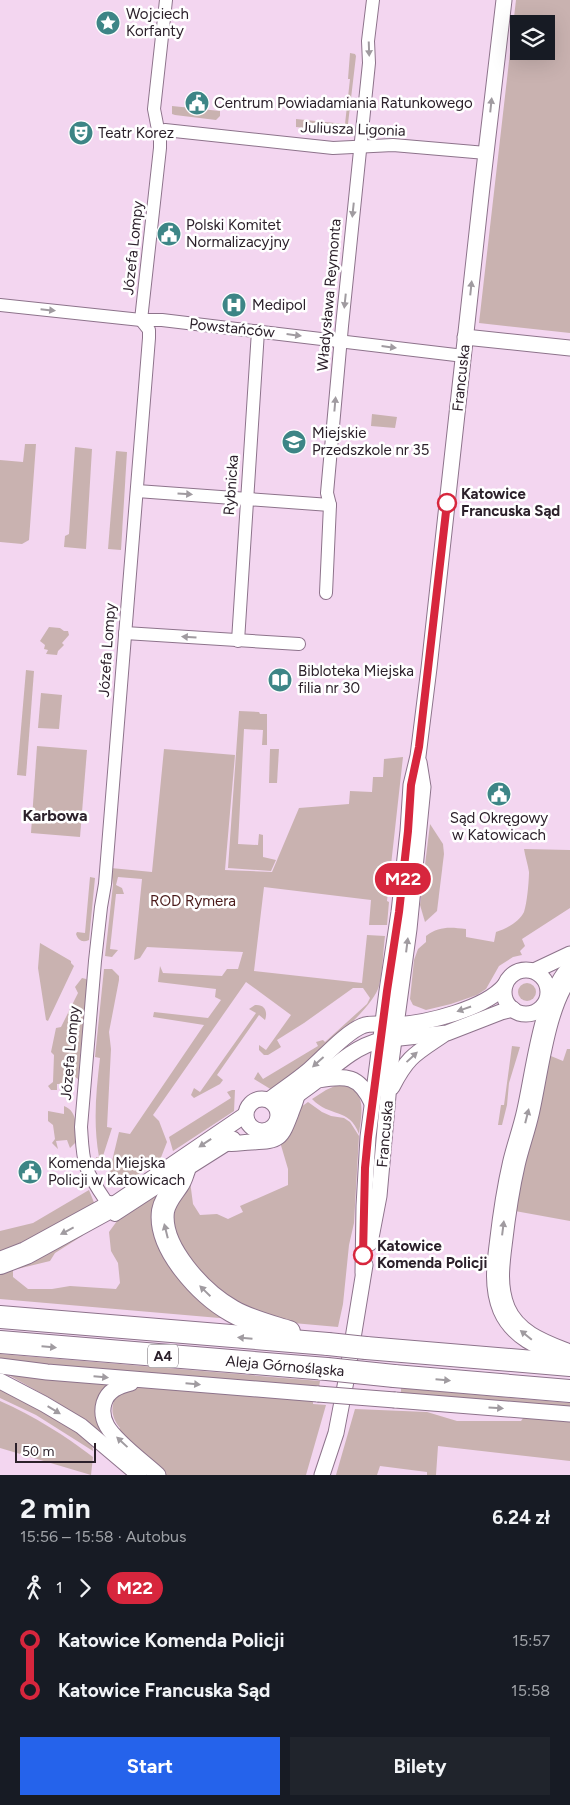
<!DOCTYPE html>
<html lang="pl">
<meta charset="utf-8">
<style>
body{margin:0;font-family:Figtree,sans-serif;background:#20242c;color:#f1f3f6;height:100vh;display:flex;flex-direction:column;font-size:19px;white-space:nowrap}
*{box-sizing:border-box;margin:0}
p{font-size:16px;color:#9ea1a6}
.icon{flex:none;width:28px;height:28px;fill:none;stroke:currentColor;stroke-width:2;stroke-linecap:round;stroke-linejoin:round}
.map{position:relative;height:1475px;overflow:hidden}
.side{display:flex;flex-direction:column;background:#171b24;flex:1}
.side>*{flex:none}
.badge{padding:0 10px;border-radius:16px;font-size:18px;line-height:32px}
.buttons{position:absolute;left:510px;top:15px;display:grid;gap:10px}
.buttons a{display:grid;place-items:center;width:45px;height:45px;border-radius:0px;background:#171b24;box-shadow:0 5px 20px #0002;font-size:25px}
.scale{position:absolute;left:15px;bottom:12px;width:81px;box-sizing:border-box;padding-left:5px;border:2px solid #2c212b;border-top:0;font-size:14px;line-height:18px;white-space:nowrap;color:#2c212b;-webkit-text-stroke:4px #fff;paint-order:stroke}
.map>.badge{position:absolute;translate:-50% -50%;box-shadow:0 0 0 2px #fff}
.legs{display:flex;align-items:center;gap:8px;height:55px;padding:0 20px;font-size:16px}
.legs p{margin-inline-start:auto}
.headline{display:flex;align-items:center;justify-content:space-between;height:85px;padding:0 20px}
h1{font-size:28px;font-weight:700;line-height:38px}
.primary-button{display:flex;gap:10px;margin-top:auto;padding:10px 20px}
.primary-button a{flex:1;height:58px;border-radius:0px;background:#2563eb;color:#fff;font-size:20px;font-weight:700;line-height:58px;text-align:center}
.primary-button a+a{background:#20242c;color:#f1f3f6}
ul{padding:0 20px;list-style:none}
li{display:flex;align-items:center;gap:18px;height:50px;font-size:19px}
li i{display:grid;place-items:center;width:8px;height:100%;margin:0 6px;background:currentColor}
li i::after{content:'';width:12px;height:12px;margin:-6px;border:4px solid;border-radius:50%;background:#171b24}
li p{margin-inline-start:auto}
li:first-child i{background:linear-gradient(#0000 50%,currentColor 0)}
li:last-child i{background:linear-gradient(currentColor 50%,#0000 0)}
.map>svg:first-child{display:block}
</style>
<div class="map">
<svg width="570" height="1475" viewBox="0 0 570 1475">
<rect width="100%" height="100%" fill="#f3d6f0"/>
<g fill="#c9b2b0" fill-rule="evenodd">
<path d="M516,0H570V333L479,323ZM519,24H546V51H519Z"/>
<polygon points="350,53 355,54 356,56 347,132 296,127 296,119 345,124 350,79 348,79"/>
<polygon points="172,106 220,111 220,116 216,120 175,115 172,114"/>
<polygon points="372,414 397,417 395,428 371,426"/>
<polygon points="25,444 36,444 29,540 22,544 0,542 0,460 23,462"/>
<polygon points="75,447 92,449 86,549 64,547 65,536 69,534"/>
<polygon points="116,451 127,452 121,550 108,549"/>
<polygon points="49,627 60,628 64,631 68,631 69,635 62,643 64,645 58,651 57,655 46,654 48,650 44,649 45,645 40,641"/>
<polygon points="26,670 34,671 26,776 17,775"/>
<polygon points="41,693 62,695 59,729 38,728"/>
<polygon points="239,711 259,712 260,714 267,714 267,745 262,745 263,730 244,729 238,844 258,845 259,834 263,835 263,857 276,860 271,871 228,868"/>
<polygon points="37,746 87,750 80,837 31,833"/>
<path d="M164,749L235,755L225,870L272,872L299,808L349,804L350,791L372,792L373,777H383L384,759L403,757L387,901L389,902L387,925H369L371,900L264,887L254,971L362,983L367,935L385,936C383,952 383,970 379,986C372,1013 296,1071 272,1090L254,1079L258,1072L263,1079L318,1046L316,1042L323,1040L325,1042L367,1004L370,998L363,988H353L304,1023L277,1040L281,1047L268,1055H264L259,1050V1045L266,1050L291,1015L246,982L153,1115L159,1121L167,1142L160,1160L121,1186L107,1183L106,1179L108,1178L119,1132L130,1134L204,1025L153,1017L154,1012L208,1018L221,1000L215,997L216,989L158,982L160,966L163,973L222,976L227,969H238L243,952L147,947L140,958L134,960L142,879L118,877L116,885L122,888L124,894H116L110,949L118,950L112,957L105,956L113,885L111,868L152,872Z"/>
<polygon points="270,749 279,749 277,783 269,783"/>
<polygon points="430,824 443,844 444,854 437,911 425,922 420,905"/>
<path d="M524,849L570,850V908L522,939L525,946L520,951L522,955L513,957L499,966L486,989L477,995L451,1004L426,1010L413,1005L410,999L414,960L418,949L426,942V936C439,926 450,927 466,929V937L494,942L496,932C506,929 519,922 524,912C527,904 529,881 529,872C528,865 525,856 524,849Z"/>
<path d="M90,877L95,878L89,940C82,943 78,940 76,934L77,932L85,933Z"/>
<polygon points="40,943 71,961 71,963 74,966 48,1021 46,1020 38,968"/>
<path d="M104,969H112L119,976V980L109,1032L111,1049L107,1127L112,1128L103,1156L98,1165L96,1157H99C93,1123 96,1092 100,1058L95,1057Z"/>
<polygon points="82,978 86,979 88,981 78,1079 75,1077 72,1081 74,1085 63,1089 63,1084 57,1084 57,1090 51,1090 48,1086 53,1082 54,1055 51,1052 56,1028 61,1027 78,993 75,987"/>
<circle cx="527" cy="992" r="9"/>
<path d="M255,1005C265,1004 268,1012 265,1020L259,1015L217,1075L223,1080L220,1084L194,1098L191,1095L194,1088L200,1092L256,1013L249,1009Z"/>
<polygon points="512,1046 520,1047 509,1083 507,1105 502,1125 498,1125 501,1105 504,1105"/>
<polygon points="567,1049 570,1049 570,1221 515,1211 546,1054 563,1061"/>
<path d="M337,1085C368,1086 362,1112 359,1134C349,1107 330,1118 312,1099L326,1090Z"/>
<polygon points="232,1090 235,1090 234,1111 173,1151 169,1137 231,1098 227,1092"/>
<polygon points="308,1102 322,1112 331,1116 344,1118 350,1122 359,1136 354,1223 349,1245 343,1304 338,1327 293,1323 235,1306 186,1259 169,1222 178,1193 190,1181 193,1204 200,1215 217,1214 228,1219 243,1212 240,1206 288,1185 288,1169 280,1142 301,1107"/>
<path d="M64,1106C79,1112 75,1128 76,1142L70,1148L67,1140L56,1141L58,1149L52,1143L55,1139L53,1125L48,1121V1111L64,1114Z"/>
<polygon points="168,1187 158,1216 231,1319 0,1299 0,1269 105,1216 82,1236 55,1253 50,1261 13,1270 13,1277 28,1289 52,1289 70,1286 116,1289 120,1283 118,1263 111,1251 109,1232 117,1221"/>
<polygon points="89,1190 95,1205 0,1257 0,1231 33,1223"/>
<polygon points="0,1354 320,1381 319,1387 43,1365 0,1360"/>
<polygon points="5,1373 108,1384 98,1397 96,1403 95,1415 100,1430 150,1475 87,1424 55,1401"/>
<polygon points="0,1386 53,1415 92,1442 93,1451 36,1415 0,1398"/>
<path d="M134,1387L313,1401V1404L326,1405L306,1475H165L117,1431L120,1428C107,1413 110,1390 134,1391Z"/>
<polygon points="401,1388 570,1403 570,1407 401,1393"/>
<path d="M0,1401C34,1416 64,1435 93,1457L91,1475L0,1448Z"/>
<polygon points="355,1409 427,1412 457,1421 521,1421 524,1417 570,1421 570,1461 438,1446 436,1475 427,1475 427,1472 380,1466 377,1475 336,1475"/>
</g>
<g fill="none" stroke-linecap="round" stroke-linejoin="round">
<defs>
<g id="minor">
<path d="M166,0L154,109L160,140V148L141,320L149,330V338L105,884L101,907L95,961L81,1127C82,1140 82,1154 86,1167C93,1184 105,1199 115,1215L178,1174"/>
<polyline points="159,132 165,130 333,148 393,145 486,153"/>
<polyline points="0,305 141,320 162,320 464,356"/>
<polyline points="137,491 330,505"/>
<polyline points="326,593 330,505 327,493 342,326 369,63 368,41 373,0"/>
<polyline points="125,633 299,644"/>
<polyline points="238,641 258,331"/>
</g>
<g id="tertiary">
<polyline points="465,337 570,348"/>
<circle cx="526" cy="992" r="22"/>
<polyline points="534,971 570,954"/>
<path d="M318,1080C346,1075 359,1075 372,1103"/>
<path d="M392,1087C408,1056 415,1054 443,1035"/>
<circle cx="262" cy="1115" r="16"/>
<path d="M269,1100C282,1090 296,1081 309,1070C323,1058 345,1033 362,1026C373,1022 384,1025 396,1025C427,1023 485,1009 505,985"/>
<path d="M278,1111C289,1100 302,1092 315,1082C336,1065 354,1047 381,1040L447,1033L501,1012L513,1009"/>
<path d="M225,1143C234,1145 242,1142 252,1142C280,1141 281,1139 291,1113C293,1107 296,1101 297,1095"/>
<polyline points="184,1170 233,1139"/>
<polyline points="110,1207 245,1115"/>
<polyline points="370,1243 379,1196 391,1062 409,929 423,787 419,762"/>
<polyline points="363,1273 364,1206 368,1137 387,991 399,912 408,831 411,785 418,756 429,668 482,187 504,0"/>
<polyline points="0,1366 47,1372 318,1394"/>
<polyline points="0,1381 44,1404 81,1426 139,1475"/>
<path d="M131,1383C119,1386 108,1390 104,1403C102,1410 103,1419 107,1426C116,1442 144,1462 158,1475"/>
<polyline points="395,1400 570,1414"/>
<polyline points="322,1475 336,1433 346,1381 365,1265"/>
</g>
<g id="motorway">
<path d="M570,972C544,1002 537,1073 528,1112C524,1130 518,1146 514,1163C508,1189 504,1216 501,1242C498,1265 495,1287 504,1309C516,1337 545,1346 570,1356"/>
<path d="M184,1170C182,1175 181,1180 178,1184C172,1193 165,1200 163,1211C158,1248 202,1294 232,1311C249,1321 270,1326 289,1332"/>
<polyline points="0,1263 26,1253 110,1207"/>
<polyline points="0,1317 328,1344"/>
<polyline points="0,1342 327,1369"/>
<polyline points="366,1348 570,1365"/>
<polyline points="394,1376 570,1391"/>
</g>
</defs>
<use href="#minor" stroke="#8d738b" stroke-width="14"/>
<use href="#tertiary" stroke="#8d738b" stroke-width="17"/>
<use href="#motorway" stroke="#8d738b" stroke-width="24"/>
<use href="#minor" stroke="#fff" stroke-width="12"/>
<use href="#tertiary" stroke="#fff" stroke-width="15"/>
<use href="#motorway" stroke="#fff" stroke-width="22"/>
<defs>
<polyline id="tertiary-bridge" points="318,1394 395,1400"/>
<g id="motorway-bridge">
<polyline points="328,1344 366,1348"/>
<polyline points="327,1369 394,1376"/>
</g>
</defs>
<use href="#tertiary-bridge" stroke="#8d738b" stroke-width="17" stroke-linecap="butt"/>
<use href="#motorway-bridge" stroke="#8d738b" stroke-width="24" stroke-linecap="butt"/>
<use href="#tertiary-bridge" stroke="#fff" stroke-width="15"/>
<use href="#motorway-bridge" stroke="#fff" stroke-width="22"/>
</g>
<defs><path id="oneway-solid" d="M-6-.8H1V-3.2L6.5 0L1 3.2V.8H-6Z" transform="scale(1.25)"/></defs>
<g fill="#a09ba0">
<use href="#oneway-solid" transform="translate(369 49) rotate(88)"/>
<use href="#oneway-solid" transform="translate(491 105) rotate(-84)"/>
<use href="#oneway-solid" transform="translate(353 210) rotate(96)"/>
<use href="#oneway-solid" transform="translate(471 288) rotate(-84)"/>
<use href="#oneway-solid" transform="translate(345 301) rotate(96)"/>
<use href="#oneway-solid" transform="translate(48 310) rotate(6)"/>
<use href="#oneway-solid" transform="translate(294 335) rotate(7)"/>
<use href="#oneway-solid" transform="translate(389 347) rotate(7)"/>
<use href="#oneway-solid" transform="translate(335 404) rotate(-85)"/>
<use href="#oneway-solid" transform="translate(185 494) rotate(4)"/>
<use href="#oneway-solid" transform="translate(189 637) rotate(-176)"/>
<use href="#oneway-solid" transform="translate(407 945) rotate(-83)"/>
<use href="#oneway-solid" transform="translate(464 1009) rotate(161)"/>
<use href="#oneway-solid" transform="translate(412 1057) rotate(-43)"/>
<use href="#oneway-solid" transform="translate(318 1062) rotate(138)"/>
<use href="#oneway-solid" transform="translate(527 1116) rotate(-76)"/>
<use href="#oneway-solid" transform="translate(205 1143) rotate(146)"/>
<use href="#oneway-solid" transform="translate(503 1228) rotate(-83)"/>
<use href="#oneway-solid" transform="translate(67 1231) rotate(152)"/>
<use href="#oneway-solid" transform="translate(166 1231) rotate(-104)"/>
<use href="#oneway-solid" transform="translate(205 1291) rotate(-136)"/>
<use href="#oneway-solid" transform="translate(526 1335) rotate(-141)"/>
<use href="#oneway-solid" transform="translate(245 1338) rotate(-175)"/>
<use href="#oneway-solid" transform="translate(49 1347) rotate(5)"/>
<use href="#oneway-solid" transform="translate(101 1377) rotate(5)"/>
<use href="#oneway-solid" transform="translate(443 1380) rotate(5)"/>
<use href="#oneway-solid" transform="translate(193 1384) rotate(5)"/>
<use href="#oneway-solid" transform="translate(496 1408) rotate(4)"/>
<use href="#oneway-solid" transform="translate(54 1410) rotate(31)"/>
<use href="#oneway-solid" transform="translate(122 1442) rotate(-137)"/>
</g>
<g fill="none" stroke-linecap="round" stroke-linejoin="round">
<defs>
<polyline id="line-1" points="363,1255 365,1168 368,1137 387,991 399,912 408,831 411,785 419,747 447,503"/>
</defs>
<use href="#line-1" stroke="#fff" stroke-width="11"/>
<use href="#line-1" stroke="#d7263d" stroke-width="8"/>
</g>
<defs>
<symbol id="sight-disc" viewBox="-11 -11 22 22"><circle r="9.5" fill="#3d8586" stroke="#fff"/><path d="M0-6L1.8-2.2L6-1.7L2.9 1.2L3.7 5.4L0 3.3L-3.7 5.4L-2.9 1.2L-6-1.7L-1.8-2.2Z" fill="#fff"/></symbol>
<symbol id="civic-disc" viewBox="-11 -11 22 22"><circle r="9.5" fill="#3d8586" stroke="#fff"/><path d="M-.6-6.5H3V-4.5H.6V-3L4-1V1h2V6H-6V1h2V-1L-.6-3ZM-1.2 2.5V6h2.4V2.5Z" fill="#fff"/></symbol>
<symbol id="theatre-disc" viewBox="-11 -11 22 22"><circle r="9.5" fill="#3d8586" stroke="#fff"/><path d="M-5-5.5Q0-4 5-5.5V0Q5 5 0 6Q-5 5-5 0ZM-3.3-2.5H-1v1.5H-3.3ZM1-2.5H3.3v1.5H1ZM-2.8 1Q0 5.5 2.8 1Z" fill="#fff"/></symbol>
<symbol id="hospital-disc" viewBox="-11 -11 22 22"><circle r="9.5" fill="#3d8586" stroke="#fff"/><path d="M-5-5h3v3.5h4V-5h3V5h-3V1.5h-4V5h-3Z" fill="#fff"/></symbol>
<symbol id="school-disc" viewBox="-11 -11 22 22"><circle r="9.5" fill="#3d8586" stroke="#fff"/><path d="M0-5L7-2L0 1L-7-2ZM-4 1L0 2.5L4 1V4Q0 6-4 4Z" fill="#fff"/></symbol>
<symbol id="library-disc" viewBox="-11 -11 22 22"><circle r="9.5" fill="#3d8586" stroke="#fff"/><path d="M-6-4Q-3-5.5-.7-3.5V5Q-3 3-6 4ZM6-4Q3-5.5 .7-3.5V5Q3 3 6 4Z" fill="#fff"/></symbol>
</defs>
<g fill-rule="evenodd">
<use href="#sight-disc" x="94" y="9" width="28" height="28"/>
<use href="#civic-disc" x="183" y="89" width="28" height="28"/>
<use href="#theatre-disc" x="67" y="119" width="28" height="28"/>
<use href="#civic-disc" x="155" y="220" width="28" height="28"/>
<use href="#hospital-disc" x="220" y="291" width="28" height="28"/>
<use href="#school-disc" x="280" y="428" width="28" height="28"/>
<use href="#library-disc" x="266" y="666" width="28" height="28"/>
<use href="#civic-disc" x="485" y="780" width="28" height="28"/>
<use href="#civic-disc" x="16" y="1158" width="28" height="28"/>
</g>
<g fill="#fff" stroke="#d7263d" stroke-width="2.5">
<circle cx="447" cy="503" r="9"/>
<circle cx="363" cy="1255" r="9"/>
</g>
<g text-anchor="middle" stroke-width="5" stroke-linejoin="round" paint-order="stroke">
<rect fill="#fff" stroke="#6b646b" stroke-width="1" x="148" y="1344.5" width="30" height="23" rx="4"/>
<g font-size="14" font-weight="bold" fill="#2c212b">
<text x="163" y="1361">A4</text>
</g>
<g font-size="15" fill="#2c212b" stroke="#fff" text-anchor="start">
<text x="126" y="19">Wojciech<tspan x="126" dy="17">Korfanty</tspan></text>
<text x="214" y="108">Centrum Powiadamiania Ratunkowego</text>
<text x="98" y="138">Teatr Korez</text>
<text x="186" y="230">Polski Komitet<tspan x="186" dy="17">Normalizacyjny</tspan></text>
<text x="252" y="310">Medipol</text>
<text x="312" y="438">Miejskie<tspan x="312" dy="17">Przedszkole nr 35</tspan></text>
<text x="298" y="676">Bibloteka Miejska<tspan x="298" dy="17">filia nr 30</tspan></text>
<text x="499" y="823" text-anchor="middle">Sąd Okręgowy<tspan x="499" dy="17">w Katowicach</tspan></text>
<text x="48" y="1168">Komenda Miejska<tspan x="48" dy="17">Policji w Katowicach</tspan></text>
</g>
<g font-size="15" fill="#2c212b" stroke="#fff">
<text transform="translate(353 129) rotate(2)" y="5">Juliusza Ligonia</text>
<text transform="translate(133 248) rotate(-84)" y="5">Józefa Lompy</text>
<text transform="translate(329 295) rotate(-85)" y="5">Władysława Reymonta</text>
<text transform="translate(232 328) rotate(6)" y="5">Powstańców</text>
<text transform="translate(461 378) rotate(-84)" y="5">Francuska</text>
<text transform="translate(231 485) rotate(-86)" y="5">Rybnicka</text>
<text transform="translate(107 650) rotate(-86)" y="5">Józefa Lompy</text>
<text transform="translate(70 1053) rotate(-85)" y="5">Józefa Lompy</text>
<text transform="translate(385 1134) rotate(-85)" y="5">Francuska</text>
<text transform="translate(285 1366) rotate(5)" y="5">Aleja Górnośląska</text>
</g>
<g font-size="15" font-weight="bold" fill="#2c212b" stroke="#fff" text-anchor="start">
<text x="461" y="499">Katowice<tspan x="461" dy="17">Francuska Sąd</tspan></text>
<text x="377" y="1251">Katowice<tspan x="377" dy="17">Komenda Policji</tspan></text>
</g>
<g font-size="15" fill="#4a1a1a" stroke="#fff">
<text x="193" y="906">ROD Rymera</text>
</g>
<g font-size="16" font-weight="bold" fill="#2c212b" stroke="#fff">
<text x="55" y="821">Karbowa</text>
</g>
</g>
</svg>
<div class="buttons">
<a><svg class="icon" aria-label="layers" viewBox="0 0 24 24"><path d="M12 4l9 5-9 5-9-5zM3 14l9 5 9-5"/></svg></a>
</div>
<div class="scale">50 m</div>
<b class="badge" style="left:403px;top:879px;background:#d7263d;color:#fff">M22</b>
</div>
<section class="side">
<div class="headline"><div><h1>2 min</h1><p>15:56 – 15:58 · Autobus</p></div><b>6.24 zł</b></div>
<div class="legs"><svg class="icon" aria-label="walk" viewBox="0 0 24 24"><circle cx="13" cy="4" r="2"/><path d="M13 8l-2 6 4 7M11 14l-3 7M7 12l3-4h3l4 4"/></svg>1<svg class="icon" aria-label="forward" viewBox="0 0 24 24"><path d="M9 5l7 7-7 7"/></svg><b class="badge" style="background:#d7263d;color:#fff">M22</b></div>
<ul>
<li><i style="color:#d7263d"></i><b>Katowice Komenda Policji</b><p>15:57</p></li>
<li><i style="color:#d7263d"></i><b>Katowice Francuska Sąd</b><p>15:58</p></li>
</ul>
<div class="primary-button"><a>Start</a><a>Bilety</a></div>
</section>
